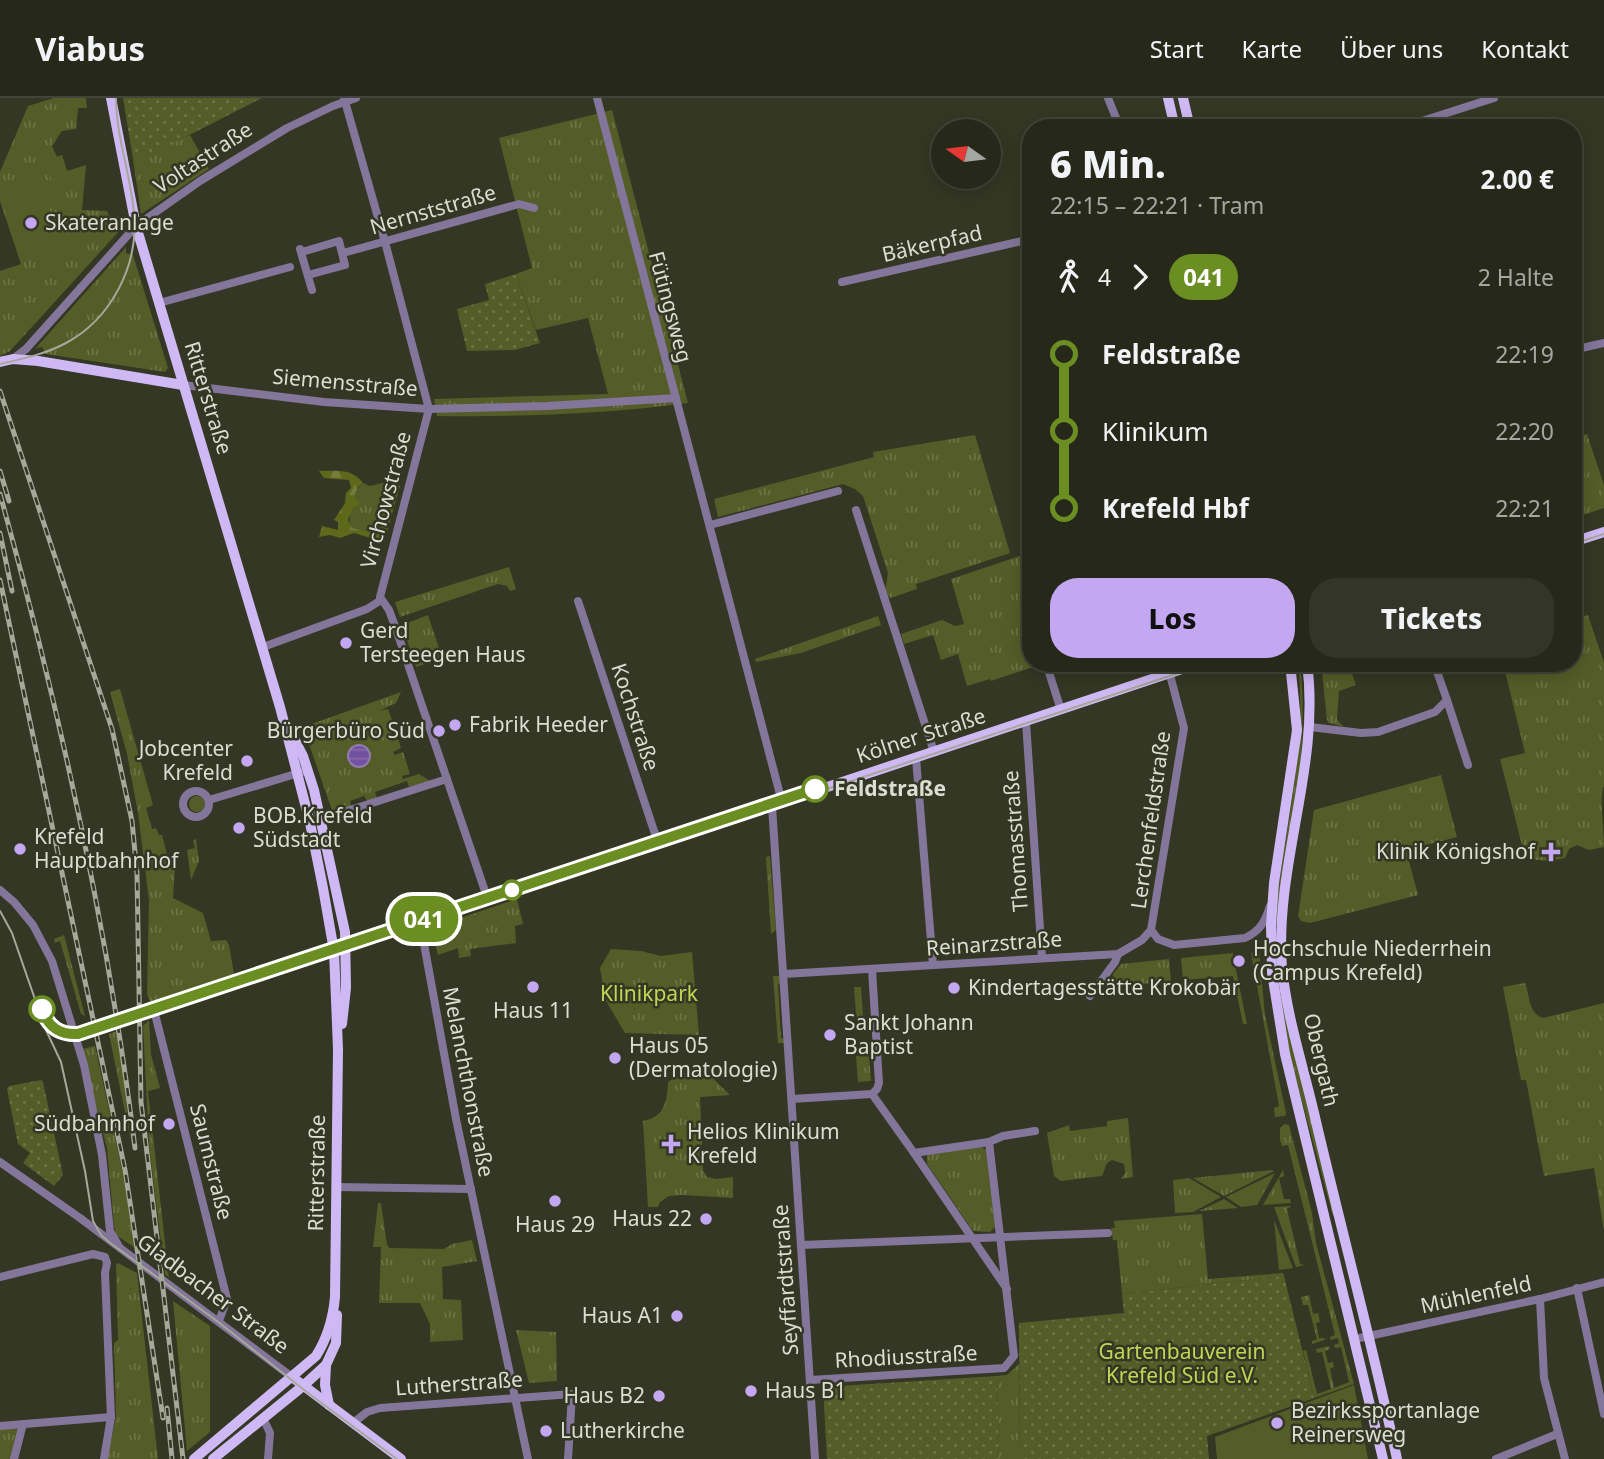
<!DOCTYPE html>
<html lang="de">
<meta charset="utf-8">
<style>
body{margin:0;font-family:"Noto Sans",sans-serif;background:#323527;color:#f1f3f6;height:100vh;display:flex;flex-direction:column;font-size:26px;white-space:nowrap}
*{box-sizing:border-box;margin:0}
p{font-size:23px;color:#a4a6a2}
.icon{flex:none;width:38px;height:38px;fill:none;stroke:currentColor;stroke-width:2;stroke-linecap:round;stroke-linejoin:round}
.map{position:relative;flex:1;overflow:hidden}
.details{position:absolute;left:1022px;top:21px;width:560px;height:553px;display:flex;flex-direction:column;background:#26291a;border-radius:28px;box-shadow:0 4px 18px #0003,0 0 0 2px #424539}
.details>*{flex:none}
.badge{padding:0 14px;border-radius:23px;font-size:24px;line-height:46px}
.needle{width:46px;rotate:284deg}
.controls{position:absolute;left:931px;top:21px;display:grid;gap:14px}
.controls a{display:grid;place-items:center;width:70px;height:70px;border-radius:50%;background:#26291a;box-shadow:0 4px 18px #0003,0 0 0 2px #424539;font-size:35px}
.map>.badge{position:absolute;translate:-50% -50%;box-shadow:0 0 0 4px #fff}
.legs{display:flex;align-items:center;gap:10px;height:77px;padding:0 28px;font-size:23px}
.legs p{margin-inline-start:auto}
.headline{display:flex;align-items:center;justify-content:space-between;height:119px;padding:0 28px}
h1{font-size:38px;font-weight:800;line-height:52px}
.button{display:flex;gap:14px;margin-top:auto;padding:14px 28px}
.button a{flex:1;height:80px;border-radius:28px;background:#c4a7f1;color:#111;font-size:28px;font-weight:800;line-height:80px;text-align:center}
.button a+a{background:#323527;color:#f1f3f6}
ul{padding:0 28px;list-style:none}
li{display:flex;align-items:center;gap:24px;height:77px;font-size:26px}
li i{display:grid;place-items:center;width:10px;height:100%;margin:0 9px;background:currentColor}
li i::after{content:'';width:18px;height:18px;margin:-9px;border:5px solid;border-radius:50%;background:#26291a}
li p{margin-inline-start:auto}
li:first-child i{background:linear-gradient(#0000 50%,currentColor 0)}
li:last-child i{background:linear-gradient(currentColor 50%,#0000 0)}
header{display:flex;align-items:center;gap:42px;box-sizing:border-box;height:98px;padding:0 35px;background:#26291a;border-bottom:2px solid #424539}
header strong{font-size:33px}
nav{display:flex;gap:38px;margin-inline-start:auto;font-size:24px}
.map>svg:first-child{display:block}
</style>
<header>
<strong>Viabus</strong>
<nav><a>Start</a><a>Karte</a><a>Über uns</a><a>Kontakt</a></nav>
</header>
<div class="map">
<svg width="1604" height="1361" viewBox="0 0 1604 1361">
<defs>
<pattern id="grass-tufts" width="24" height="20" patternUnits="userSpaceOnUse" patternTransform="scale(1.75)"><rect width="24" height="20" fill="#545d28"/><path d="M3 7l-1-3M5 7V3M7 7l1-3M15 17l-1-3M17 17v-4M19 17l1-3" fill="none" stroke="#6c7446"/></pattern>
<pattern id="forest-firs" width="22" height="20" patternUnits="userSpaceOnUse" patternTransform="scale(1.75)"><rect width="22" height="20" fill="#5d681b"/><path d="M5 1l3.5 6h-7zM16 11l3.5 6h-7z" fill="#747d3b"/></pattern>
<pattern id="garden-dots" width="8" height="8" patternUnits="userSpaceOnUse" patternTransform="scale(1.75)"><rect width="8" height="8" fill="#545d28"/><path d="M2 2h.1M6 6h.1" fill="none" stroke="#6c7446" stroke-width="1.8" stroke-linecap="round"/></pattern>
<pattern id="water-rules" width="6" height="5" patternUnits="userSpaceOnUse" patternTransform="scale(1.75)"><rect width="6" height="5" fill="#7251a0"/><path d="M0 2.5h6" fill="none" stroke="#866aac"/></pattern>
</defs>
<rect width="100%" height="100%" fill="#333723"/>
<g fill="url(#grass-tufts)">
<polygon points="54,0 86,0 87,10 78,10 76,31 62,33 52,48 57,59 62,57 67,73 86,67 82,112 107,113 109,118 121,119 124,122 121,131 21,241 10,253 0,258 0,173 21,166 0,103 0,74 28,8"/>
<path d="M612,12L688,305C605,316 520,319 437,318L434,301L608,296L588,220L536,232L516,176L532,170L499,40Z"/>
<polygon points="190,37 209,71 141,116 133,61"/>
<polygon points="126,149 126,155 133,157 168,270 165,274 46,256 42,249 35,251"/>
<polygon points="1587,336 1604,387 1604,410 1580,418 1573,399 1573,340"/>
<polygon points="975,337 1010,455 916,486 917,491 890,500 885,494 888,475 863,398 855,391 843,386 718,419 714,401 874,359 873,354"/>
<path d="M387,384L393,385L384,395V416L380,436L351,430C347,417 352,393 363,385L370,388Z"/>
<polygon points="1031,454 1031,565 1035,565 1036,568 991,583 990,581 967,588 958,556 941,562 933,537 904,546 901,536 942,522 955,528 964,526 951,481"/>
<polygon points="509,469 516,491 510,493 507,488 498,486 400,519 395,504"/>
<polygon points="428,517 441,556 439,557 440,561 416,569 402,527"/>
<path d="M1588,517L1604,565V688C1599,697 1604,735 1604,749L1589,752L1577,747L1569,751L1565,760C1551,763 1540,764 1525,759L1500,661L1525,655L1503,565H1573V521Z"/>
<polygon points="878,518 881,527 801,555 756,564 755,561"/>
<path d="M1298,565H1300C1310,652 1290,741 1278,827L1275,826C1282,738 1308,654 1298,565Z"/>
<polygon points="1321,565 1348,565 1356,587 1339,593 1337,622 1344,629 1329,625 1327,622"/>
<polygon points="120,591 153,707 146,710 152,731 156,730 159,737 162,737 170,768 175,769 173,800 203,815 211,843 226,842 229,847 234,876 150,904 147,896 149,802 138,715 127,656 110,594"/>
<polygon points="401,594 396,605 379,613 388,611 396,633 388,638 389,640 397,637 401,650 393,654 395,657 403,654 410,676 402,678 403,681 419,676 430,683 409,689 407,683 375,694 377,700 367,703 364,698 350,703 351,708 333,715 303,629"/>
<polygon points="1441,677 1457,739 1406,752 1418,797 1310,825 1301,823 1298,818 1314,712"/>
<circle cx="197" cy="706" r="8"/>
<polygon points="196,741 199,763 191,782 187,752 195,750 193,742"/>
<polygon points="770,758 776,832 771,836 766,759"/>
<polygon points="517,801 523,826 515,828 516,845 470,851 471,858 459,860 458,850 438,857 431,830"/>
<polygon points="64,837 85,918 81,916 60,843 55,845 54,841"/>
<polygon points="1275,838 1277,838 1336,1117 1333,1118 1289,955 1276,875"/>
<polygon points="611,851 641,853 661,858 692,854 699,937 625,935 606,903 600,870"/>
<polygon points="1259,853 1265,917 1286,1015 1285,1018 1275,1019 1274,1010 1279,1008 1251,855"/>
<polygon points="1233,855 1233,857 1247,926 1243,926 1233,878 1183,882 1181,860"/>
<polygon points="1169,861 1171,883 1114,889 1113,876 1121,866"/>
<polygon points="773,878 780,878 781,885 778,886 781,940 784,941 784,945 778,945"/>
<path d="M1525,885C1530,897 1528,915 1543,920L1604,905V1133L1594,1070L1544,1078L1526,982H1521L1503,889Z"/>
<polygon points="854,889 861,889 864,932 855,933 854,929 857,929"/>
<polygon points="149,922 151,956 160,990 148,993 169,1180 165,1176 149,1047 143,928"/>
<polygon points="117,933 119,937 130,1039 109,936"/>
<polygon points="95,948 122,1071 135,1150 116,1137 114,1127 107,1050 82,951"/>
<polygon points="869,957 871,983 858,984 856,958"/>
<path d="M698,966L730,997L700,999L703,1072L707,1079L716,1081L733,1079V1100L682,1097L669,1098L660,1104L658,1109H648L643,1023C665,1019 667,1003 668,984Z"/>
<polygon points="1128,1020 1133,1079 1121,1081 1125,1075 1124,1066 1112,1062 1107,1065 1102,1078 1061,1083 1054,1078 1047,1035 1069,1027 1070,1033 1107,1028 1107,1023"/>
<polygon points="1284,1026 1289,1027 1312,1115 1316,1145 1354,1286 1314,1300 1303,1253 1306,1252 1317,1296 1331,1291 1322,1254 1317,1255 1316,1251 1329,1248 1330,1251 1325,1253 1328,1265 1333,1264 1334,1269 1330,1271 1334,1290 1349,1284 1341,1249 1335,1250 1334,1247 1339,1245 1338,1240 1330,1242 1330,1239 1335,1237 1288,1047 1282,1048 1280,1042 1280,1030"/>
<polygon points="980,1048 986,1052 995,1129 990,1134 973,1133 927,1066 927,1058 932,1055"/>
<polygon points="1272,1072 1274,1073 1224,1098 1193,1080"/>
<polygon points="1283,1072 1284,1078 1279,1080 1284,1101 1290,1101 1291,1105 1263,1107"/>
<polygon points="1275,1075 1257,1107 1241,1109 1226,1099"/>
<polygon points="1189,1080 1221,1099 1193,1114 1175,1115 1173,1082"/>
<polygon points="1224,1101 1238,1110 1199,1113"/>
<polygon points="378,1105 381,1105 387,1147 390,1150 444,1151 452,1146 472,1142 477,1163 442,1169 443,1201 461,1202 463,1242 430,1244 430,1226 420,1205 379,1205 381,1149 373,1149"/>
<polygon points="1291,1108 1287,1111 1300,1166 1305,1167 1296,1169 1274,1109"/>
<polygon points="1202,1116 1208,1181 1283,1175 1284,1178 1122,1196 1117,1142 1113,1142 1111,1130 1115,1130 1114,1123"/>
<polygon points="1274,1122 1293,1170 1279,1172"/>
<polygon points="118,1165 137,1175 158,1361 107,1361 116,1318 114,1245 118,1242 116,1166"/>
<polygon points="1309,1197 1313,1216 1318,1215 1320,1224 1316,1225 1319,1240 1324,1240 1325,1242 1312,1246 1312,1243 1317,1241 1308,1207 1303,1207 1301,1199"/>
<polygon points="173,1203 210,1228 210,1334 187,1353"/>
<polygon points="516,1232 556,1234 557,1283 529,1285"/>
<polygon points="1019,1266 1020,1361 999,1361 997,1278 1007,1277"/>
<polygon points="22,1327 13,1361 0,1361 0,1329"/>
</g>
<path fill="url(#forest-firs)" d="M319,373C337,373 352,370 363,385L358,389L354,398L360,406L352,411L348,422L352,430L379,436L382,426L378,421L384,416C379,403 384,395 393,385L400,388L384,444L354,435L340,440L330,437L319,439L322,428L338,432V424L334,422L345,405L346,395L351,390L349,382L324,380Z"/>
<g fill="url(#garden-dots)">
<polygon points="123,0 262,0 160,52 133,61"/>
<polygon points="516,176 540,245 515,252 467,253 457,211 489,202 485,186"/>
<polygon points="41,982 43,984 63,1077 54,1088 23,1065 30,1055 18,1046 7,991 9,988"/>
<polygon points="1284,1178 1314,1300 1207,1338 1209,1361 1020,1361 1019,1225 1124,1215 1122,1196"/>
<polygon points="997,1278 999,1361 827,1361 823,1289"/>
</g>
<g fill="#545d28">
<polygon points="62,57 72,90 56,95 45,63"/>
<polygon points="38,76 62,151 22,164 0,98 0,89"/>
<polygon points="1354,1287 1368,1361 1217,1361 1215,1339"/>
</g>
<circle fill="url(#water-rules)" stroke="#927baf" stroke-width="2" cx="359" cy="658" r="11"/>
<g fill="none" stroke-linecap="round" stroke-linejoin="round">
<g stroke="#83769a" stroke-width="8">
<polyline points="344,0 385,144 429,311 380,499 389,512 396,531 488,802"/>
<polyline points="597,0 782,704"/>
<polyline points="1108,0 1120,30"/>
<polyline points="1400,30 1494,0"/>
<polyline points="300,151 312,192"/>
<polyline points="302,154 339,143 345,167 308,177"/>
<polyline points="343,155 519,106 534,110"/>
<polyline points="842,184 1031,141"/>
<polyline points="159,205 290,169"/>
<polyline points="1573,252 1604,245"/>
<polyline points="13,261 26,251 136,128 200,83 287,30 333,8 356,0"/>
<polyline points="183,287 324,304 429,311 547,308 676,300"/>
<polyline points="856,412 934,654"/>
<polyline points="710,427 838,393"/>
<polyline points="578,503 658,745"/>
<polyline points="263,549 367,511 381,502"/>
<polyline points="1046,565 1061,612"/>
<polyline points="1447,602 1468,667"/>
<polyline points="1026,624 1042,860"/>
<polyline points="1310,629 1361,635 1378,634 1435,614 1447,602 1434,565"/>
<polyline points="916,660 933,867"/>
<circle cx="196" cy="706" r="13"/>
<polyline points="209,702 302,674"/>
<polyline points="772,708 815,1361"/>
<polyline points="322,721 447,681"/>
<polyline points="0,792 14,804 33,827 52,863 84,967 102,1057 110,1133 120,1150"/>
<polyline points="420,824 456,1021 528,1361"/>
<polyline points="1151,832 1184,630 1170,577"/>
<path d="M784,876L1118,856L1142,842L1151,832L1158,841L1174,847L1245,840C1260,833 1265,824 1270,808"/>
<polyline points="1090,898 1115,864 1118,856"/>
<polyline points="154,912 227,1201 219,1223"/>
<polyline points="76,937 334,853"/>
<polyline points="872,996 914,1055"/>
<polyline points="792,1001 872,996 877,991 879,985 872,871"/>
<polyline points="0,1064 80,1120 292,1279"/>
<polyline points="336,1089 471,1091"/>
<polyline points="801,1147 1108,1135"/>
<polyline points="0,1179 93,1156 105,1159 107,1165 105,1175 111,1319 104,1361"/>
<polyline points="1577,1190 1604,1316"/>
<polyline points="1007,1191 914,1055 989,1044 1003,1038 1035,1033"/>
<polyline points="1540,1201 1544,1280 1565,1361"/>
<polyline points="1355,1241 1540,1201 1604,1184"/>
<polyline points="810,1282 1004,1270 1014,1258 989,1044"/>
<polyline points="263,1320 270,1335 268,1361"/>
<polyline points="353,1325 367,1314 380,1310 572,1296 568,1361"/>
<polyline points="0,1328 111,1319"/>
<polyline points="14,1361 23,1326"/>
<polyline points="1496,1361 1557,1336"/>
</g>
<g stroke="#cfb9f4" stroke-width="10">
<path d="M111,0L136,128L280,609L310,725L323,790L334,853L338,951L335,1199C333,1221 328,1239 316,1258L194,1361"/>
<polyline points="1168,0 1175,30"/>
<polyline points="1183,0 1190,30"/>
<polyline points="0,264 13,261 38,263 183,287"/>
<polyline points="1573,444 1604,434"/>
<polyline points="1290,565 1297,632 1274,785 1271,827 1272,875 1285,956 1383,1361"/>
<path d="M1307,565C1321,668 1274,767 1282,870C1287,919 1303,968 1314,1015C1341,1131 1372,1245 1397,1361"/>
<polyline points="1195,569 1215,570 1228,565"/>
<polyline points="288,629 303,658 314,692 345,834 346,890 342,926"/>
<polyline points="334,853 1200,565"/>
<polyline points="326,1267 325,1287 329,1307"/>
<polyline points="292,1279 401,1361"/>
<polyline points="213,1361 303,1288 326,1267 336,1245 337,1217"/>
</g>
<g stroke="#a5a89a" stroke-width="2">
<path d="M0,266C22,261 46,256 66,245C111,221 139,167 134,116C131,77 116,39 116,0"/>
<polyline points="1573,446 1604,436"/>
<polyline points="0,813 12,835 45,930 61,964 85,1073 93,1123 101,1137 109,1144 217,1223 308,1295 397,1361"/>
<path d="M42,921C52,941 68,941 87,935L1209,565"/>
</g>
<defs>
<g id="rail">
<polyline points="0,293 112,631 132,723 137,776 141,1004 183,1361"/>
<polyline points="0,373 9,403"/>
<path d="M0,396C59,609 108,829 135,1050"/>
<polyline points="0,435 12,493"/>
<polyline points="0,482 125,1072 163,1320"/>
<polyline points="167,1310 172,1361"/>
</g>
</defs>
<use href="#rail" stroke="#a5a89a" stroke-width="5"/>
<use href="#rail" stroke="#333723" stroke-width="2.5" stroke-dasharray="8" stroke-linecap="butt"/>
</g>
<g fill="none" stroke-linecap="round" stroke-linejoin="round">
<defs>
<path id="line-1" d="M42,911C48,929 59,937 78,936L815,691"/>
</defs>
<use href="#line-1" stroke="#fff" stroke-width="16"/>
<use href="#line-1" stroke="#6b8e23" stroke-width="10"/>
</g>
<g fill="#c4a7f1" stroke="#333723" stroke-width="2.5">
<circle cx="31" cy="125" r="7"/>
<circle cx="346" cy="545" r="7"/>
<circle cx="455" cy="627" r="7"/>
<circle cx="439" cy="633" r="7"/>
<circle cx="247" cy="663" r="7"/>
<circle cx="239" cy="730" r="7"/>
<circle cx="20" cy="751" r="7"/>
<path d="M1547.5 743.5h7v7h7v7h-7v7h-7v-7h-7v-7h7z"/>
<circle cx="1239" cy="863" r="7"/>
<circle cx="533" cy="889" r="7"/>
<circle cx="954" cy="890" r="7"/>
<circle cx="830" cy="937" r="7"/>
<circle cx="615" cy="960" r="7"/>
<circle cx="169" cy="1026" r="7"/>
<path d="M667.5 1035.5h7v7h7v7h-7v7h-7v-7h-7v-7h7z"/>
<circle cx="555" cy="1103" r="7"/>
<circle cx="706" cy="1121" r="7"/>
<circle cx="677" cy="1218" r="7"/>
<circle cx="751" cy="1293" r="7"/>
<circle cx="659" cy="1298" r="7"/>
<circle cx="1277" cy="1325" r="7"/>
<circle cx="546" cy="1333" r="7"/>
</g>
<g fill="#fff" stroke="#6b8e23" stroke-width="3.5">
<circle cx="815" cy="691" r="12"/>
<circle cx="512" cy="792" r="9"/>
<circle cx="42" cy="911" r="12"/>
</g>
<g text-anchor="middle" stroke-width="5" stroke-linejoin="round" paint-order="stroke">
<g font-size="21" fill="#dbded2" stroke="#333723">
<text transform="translate(203 60) rotate(-33)" y="7">Voltastraße</text>
<text transform="translate(433 112) rotate(-16)" y="7">Nernststraße</text>
<text transform="translate(932 146) rotate(-13)" y="7">Bäkerpfad</text>
<text transform="translate(670 209) rotate(75)" y="7">Fütingsweg</text>
<text transform="translate(345 285) rotate(5)" y="7">Siemensstraße</text>
<text transform="translate(208 300) rotate(73)" y="7">Ritterstraße</text>
<text transform="translate(386 402) rotate(-75)" y="7">Virchowstraße</text>
<text transform="translate(635 619) rotate(72)" y="7">Kochstraße</text>
<text transform="translate(921 638) rotate(-18)" y="7">Kölner Straße</text>
<text transform="translate(1151 722) rotate(-82)" y="7">Lerchenfeldstraße</text>
<text transform="translate(1016 743) rotate(-94)" y="7">Thomasstraße</text>
<text transform="translate(994 846) rotate(-4)" y="7">Reinarzstraße</text>
<text transform="translate(1321 962) rotate(77)" y="7">Obergath</text>
<text transform="translate(468 984) rotate(79)" y="7">Melanchthonstraße</text>
<text transform="translate(211 1064) rotate(76)" y="7">Saumstraße</text>
<text transform="translate(317 1075) rotate(-89)" y="7">Ritterstraße</text>
<text transform="translate(786 1182) rotate(-94)" y="7">Seyffardtstraße</text>
<text transform="translate(213 1196) rotate(37)" y="7">Gladbacher Straße</text>
<text transform="translate(1476 1197) rotate(-12)" y="7">Mühlenfeld</text>
<text transform="translate(906 1259) rotate(-3)" y="7">Rhodiusstraße</text>
<text transform="translate(459 1286) rotate(-4)" y="7">Lutherstraße</text>
</g>
<g font-size="21" fill="#dbded2" stroke="#333723" text-anchor="start">
<text x="45" y="132">Skateranlage</text>
<text x="360" y="540">Gerd<tspan x="360" dy="24">Tersteegen Haus</tspan></text>
<text x="469" y="634">Fabrik Heeder</text>
<text x="425" y="640" text-anchor="end">Bürgerbüro Süd</text>
<text x="233" y="658" text-anchor="end">Jobcenter<tspan x="233" dy="24">Krefeld</tspan></text>
<text x="253" y="725">BOB.Krefeld<tspan x="253" dy="24">Südstadt</tspan></text>
<text x="34" y="746">Krefeld<tspan x="34" dy="24">Hauptbahnhof</tspan></text>
<text x="1535" y="761" text-anchor="end">Klinik Königshof</text>
<text x="1253" y="858">Hochschule Niederrhein<tspan x="1253" dy="24">(Campus Krefeld)</tspan></text>
<text x="968" y="897">Kindertagesstätte Krokobär</text>
<text x="533" y="920" text-anchor="middle">Haus 11</text>
<text x="844" y="932">Sankt Johann<tspan x="844" dy="24">Baptist</tspan></text>
<text x="629" y="955">Haus 05<tspan x="629" dy="24">(Dermatologie)</tspan></text>
<text x="155" y="1033" text-anchor="end">Südbahnhof</text>
<text x="687" y="1041">Helios Klinikum<tspan x="687" dy="24">Krefeld</tspan></text>
<text x="692" y="1128" text-anchor="end">Haus 22</text>
<text x="555" y="1134" text-anchor="middle">Haus 29</text>
<text x="663" y="1225" text-anchor="end">Haus A1</text>
<text x="765" y="1300">Haus B1</text>
<text x="645" y="1305" text-anchor="end">Haus B2</text>
<text x="1291" y="1320">Bezirkssportanlage<tspan x="1291" dy="24">Reinersweg</tspan></text>
<text x="560" y="1340">Lutherkirche</text>
</g>
<g font-size="21" font-weight="bold" fill="#dbded2" stroke="#333723" text-anchor="start">
<text x="834" y="698">Feldstraße</text>
</g>
<g font-size="21" fill="#c2d655" stroke="#333723">
<text x="649" y="903">Klinikpark</text>
<text x="1182" y="1261">Gartenbauverein<tspan x="1182" dy="24">Krefeld Süd e.V.</tspan></text>
</g>
</g>
</svg>
<div class="controls">
<a><svg class="needle" viewBox="-14 -14 28 28"><path d="M0-13l5 13h-10z" fill="#e53935"/><path d="M0 13l5-13h-10z" fill="#a4a6a2"/></svg></a>
</div>
<b class="badge" style="left:424px;top:821px;background:#6b8e23;color:#fff">041</b>
<section class="details">
<div class="headline"><div><h1>6 Min.</h1><p>22:15 – 22:21 · Tram</p></div><b>2.00 €</b></div>
<div class="legs"><svg class="icon" aria-label="walk" viewBox="0 0 24 24"><circle cx="13" cy="4" r="2"/><path d="M13 8l-2 6 4 7M11 14l-3 7M7 12l3-4h3l4 4"/></svg>4<svg class="icon" aria-label="forward" viewBox="0 0 24 24"><path d="M9 5l7 7-7 7"/></svg><b class="badge" style="background:#6b8e23;color:#fff">041</b><p>2 Halte</p></div>
<ul>
<li><i style="color:#6b8e23"></i><b>Feldstraße</b><p>22:19</p></li>
<li><i style="color:#6b8e23"></i><span>Klinikum</span><p>22:20</p></li>
<li><i style="color:#6b8e23"></i><b>Krefeld Hbf</b><p>22:21</p></li>
</ul>
<div class="button"><a>Los</a><a>Tickets</a></div>
</section>
</div>
